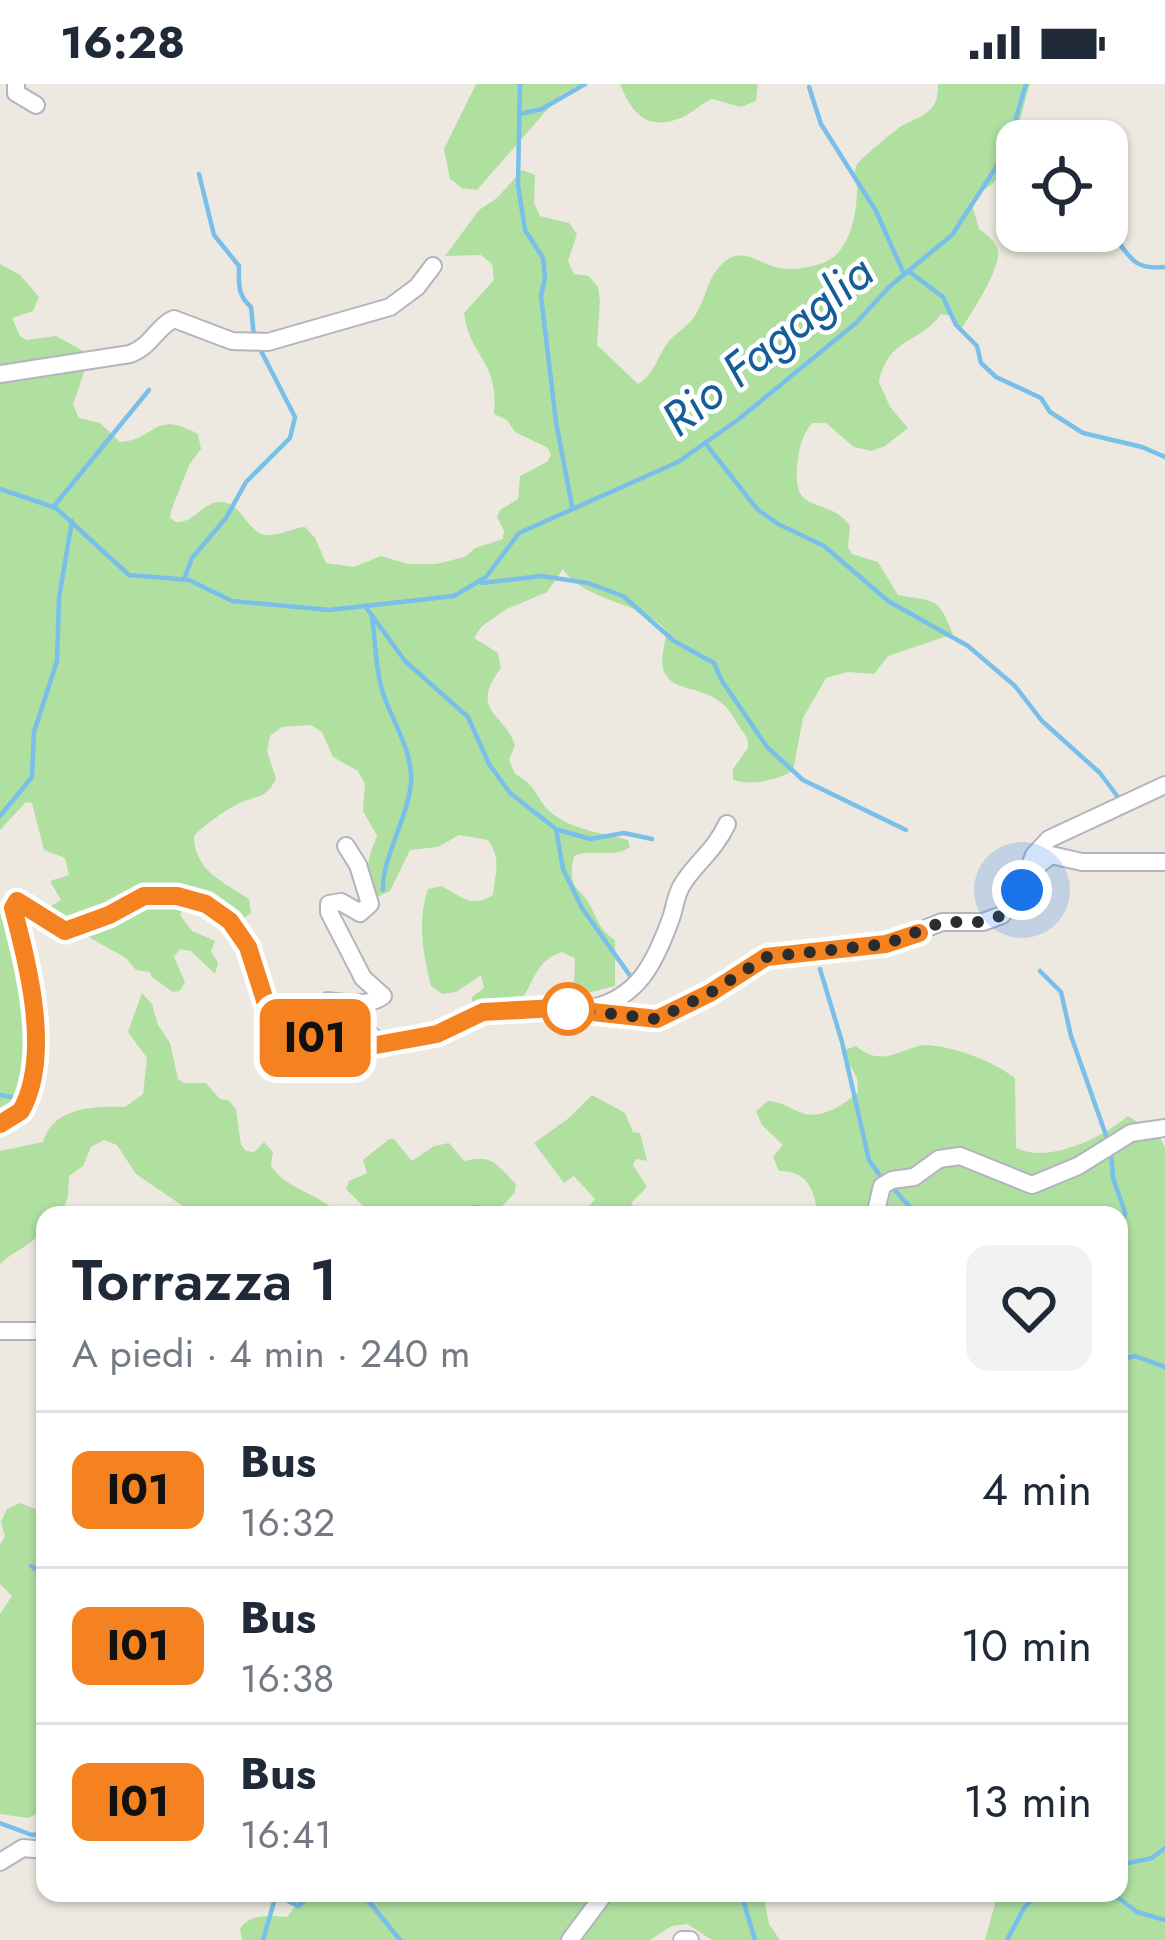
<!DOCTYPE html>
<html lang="it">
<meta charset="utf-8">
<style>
body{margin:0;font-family:Jost,sans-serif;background:#f2f2f3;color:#1f2937;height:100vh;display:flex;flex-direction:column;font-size:45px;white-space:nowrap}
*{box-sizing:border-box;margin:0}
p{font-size:39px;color:#747a83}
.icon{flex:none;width:66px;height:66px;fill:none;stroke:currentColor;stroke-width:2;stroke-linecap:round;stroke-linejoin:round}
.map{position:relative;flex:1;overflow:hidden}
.drawer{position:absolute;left:36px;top:1122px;width:1092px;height:696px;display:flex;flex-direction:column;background:#fff;border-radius:24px;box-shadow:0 3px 9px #0004}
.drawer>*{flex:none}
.badge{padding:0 24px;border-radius:18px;font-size:42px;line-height:78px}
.controls{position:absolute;left:996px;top:36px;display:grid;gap:24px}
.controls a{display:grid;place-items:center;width:132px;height:132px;border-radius:24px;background:#fff;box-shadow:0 3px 9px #0004;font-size:60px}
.you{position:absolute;width:60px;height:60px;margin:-30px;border:9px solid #fff;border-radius:50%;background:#1a73e8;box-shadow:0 0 0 18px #1a73e833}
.map>.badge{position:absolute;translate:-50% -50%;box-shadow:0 0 0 6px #fff}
.round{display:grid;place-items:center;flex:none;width:126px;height:126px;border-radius:24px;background:#f2f2f3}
.overview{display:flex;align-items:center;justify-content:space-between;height:204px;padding:0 36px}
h1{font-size:57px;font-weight:600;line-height:90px}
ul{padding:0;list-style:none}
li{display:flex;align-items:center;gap:36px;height:156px;padding:0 36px;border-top:3px solid #e0e1e3}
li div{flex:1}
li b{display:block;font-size:45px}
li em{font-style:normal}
li .badge{min-width:132px;font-weight:700;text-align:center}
.status{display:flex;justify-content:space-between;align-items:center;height:84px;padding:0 60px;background:#fff;direction:ltr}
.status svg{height:33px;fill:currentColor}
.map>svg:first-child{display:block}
</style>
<div class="status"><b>16:28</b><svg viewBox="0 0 49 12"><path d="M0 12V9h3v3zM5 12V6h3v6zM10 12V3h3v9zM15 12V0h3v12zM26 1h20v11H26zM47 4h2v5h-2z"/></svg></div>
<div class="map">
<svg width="1165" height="1856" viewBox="0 0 1165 1856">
<rect width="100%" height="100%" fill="#ede9e0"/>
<g fill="#afe0a0">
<polygon points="476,0 581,0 560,11 477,106 462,104 450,95 444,65"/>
<path d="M620,0H758L756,17L741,23L712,15C699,20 691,31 678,35C645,47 631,27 620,0Z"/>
<path d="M938,0H1030C1020,29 1015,76 993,99C986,106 978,108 971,117L979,145C987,151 996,157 998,167C1001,185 970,231 960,247L955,233L941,230C920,260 888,253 879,298L890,323L908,344L885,362L871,367L854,363L826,339H812C800,354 799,367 797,385C793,433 830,412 850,442L848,463L852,470L878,478L898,511C937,518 938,513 953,550L888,572L874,590L848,588L826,594L803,634L793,687C776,696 753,702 733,696V685L748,664C749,651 743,650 737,639C715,594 673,615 663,585C660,575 666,558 666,547C648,519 583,518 563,485L547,508L507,525L482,542L474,554L498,569L501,584C468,627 505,630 515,661L509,676L515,690C539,702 536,718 554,731C577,747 603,749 628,756L630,763C613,775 593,764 574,772C566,809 582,801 592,825C599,840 601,846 615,856V902L587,909L574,902L575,874L562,868C532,878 535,902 516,922L472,923V913L484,904L481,891L456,908L442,910L431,902C423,868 417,838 428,805L441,802C462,812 470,825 493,811C495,788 502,777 488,756L459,751L438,763L410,766L390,807L377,813C361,796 368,773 377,752L363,727L365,700L358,687L333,673L322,648L311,641L282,643L270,652L267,667L276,695C267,712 262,711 245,717C233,720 204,741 194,752C194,786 223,798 249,815L251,829L239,837L199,810L173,802L152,803L120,822L63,841L41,828L61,816L50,797L69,791L65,774L44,766L32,719L26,718L0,746V180L20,191L39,213L33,227L12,234L20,252L27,256L56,252L85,268L86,282L73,321L79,334L100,339L120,358C157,356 152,325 198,350L201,365L189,381L171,427L170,434L176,438C194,439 202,419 219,418C244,418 244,447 266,451C280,452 292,444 305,443L315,454L326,479L354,483L381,472L408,480H436L465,473L475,464L503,455L504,447L497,433L500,426L518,415L520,392L547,378L551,371L548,364L515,348L507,336L494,330C499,275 470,275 464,229L494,196L492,180L481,171L445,172L479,126L497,114L522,86L535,91L534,119L540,132L569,139L577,150L568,177L574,190L589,192L598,203L600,217L597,261L638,300C656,289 657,271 670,256C678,247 690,241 696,230C706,214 707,195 721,181C741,160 758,180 780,184C795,187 811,183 825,178C850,168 857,129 857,105C857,95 852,88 858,79C862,74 894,47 900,43C921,31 939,30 938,0Z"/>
<polygon points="149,817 187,818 180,831 192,847 215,857 211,867 218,879 215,890 191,867 180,865 174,873 185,898 180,907 173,908 152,893 150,888 136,886 126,874 87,852 92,845"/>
<path d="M0,828C27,877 52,996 0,1033Z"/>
<path d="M142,909L152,920L158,941L170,959L178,995L184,999H206L220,1015L228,1016L236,1025L241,1061L246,1067L254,1068L264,1058L273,1068L271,1082C286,1106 321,1109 339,1131H196L136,1090L117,1061L104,1056L91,1063L83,1082L69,1092L68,1113L61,1131H45C45,1159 17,1163 0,1180V1067L43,1058C53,1023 94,1022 125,1023L143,1010L147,974L128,948Z"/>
<path d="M923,961C954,962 991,976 1015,994L1016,1064C1049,1080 1102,1054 1128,1032L1160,1053L1165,1064V1856H985L998,1809H1119V1131H818C814,1106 808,1087 779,1087L773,1073L783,1061L762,1041L756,1027L768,1017C784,1018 791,1026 805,1030C823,1034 846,1020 858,1008L857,994L842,967L856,962C881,983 896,967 923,961Z"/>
<polygon points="592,1011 625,1029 633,1048 640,1049 647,1077 636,1075 633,1081 647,1103 631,1119 639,1131 589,1131 586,1126 595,1115 574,1092 564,1099 534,1059 569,1034"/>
<path d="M389,1055H394L412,1077L434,1062L449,1059L464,1077C493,1070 495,1079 516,1100L515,1108L494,1131H372L346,1105L349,1097L367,1089L363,1076Z"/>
<polygon points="20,1419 40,1427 39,1455 45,1455 45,1726 28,1734 0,1730 0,1530 12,1512 0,1500 0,1461 5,1452 1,1438 7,1425"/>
<path d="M305,1809H600L564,1856H242L240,1845C250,1829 270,1832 287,1833Z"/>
<polygon points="616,1809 763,1809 769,1840 780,1856 712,1856 687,1840 672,1842 650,1856 579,1856"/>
</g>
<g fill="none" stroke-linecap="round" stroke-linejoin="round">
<g stroke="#79bfe9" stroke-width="4.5">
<polyline points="520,0 518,101 525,146 543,174 545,194 541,212 556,338 572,422"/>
<polyline points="809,3 821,40 876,127 904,190"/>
<polyline points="520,30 542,25 585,0"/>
<polyline points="1006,68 1026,0"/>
<path d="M199,90L214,151L239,182C239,199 237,211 251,223L254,253"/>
<path d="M1107,144C1129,167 1128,187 1165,183"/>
<polyline points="911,189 943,213 956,241 977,262 981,279 996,293 1041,314 1050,328 1083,349 1142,363 1165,373"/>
<polyline points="705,359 757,425 778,440 824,462 888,517 968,562 1015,602 1042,637 1100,689 1118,713"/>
<polyline points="0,405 56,424 129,491 189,496 232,517 329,526 454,512 486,493 519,449 678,378 739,335 856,239 889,203 952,151 1006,68 1017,67"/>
<polyline points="54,422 149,306"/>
<polyline points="185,493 192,474 226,434 246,398 290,354 295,333 259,263"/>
<polyline points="482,499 541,492 588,499 623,512 674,557 714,579 722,597 767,663 803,696 906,746"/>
<polyline points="365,522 405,577 468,633 489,680 510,709 556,745 563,785 582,824 631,893"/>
<path d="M372,534C376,558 375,586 383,609C392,637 413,667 411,698C408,735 382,773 383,806"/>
<polyline points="0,732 32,693 34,648 57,577 59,514 72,437"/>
<polyline points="559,746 590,755 624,749 652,755"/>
<polyline points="820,885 842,958 869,1076 883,1096"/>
<polyline points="1040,887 1061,908 1071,952 1108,1057"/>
<polyline points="0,1011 22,1015"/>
<polyline points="1111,1068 1113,1094 1125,1128 1119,1157"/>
<polyline points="892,1103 917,1131"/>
<polyline points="1119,1276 1135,1272 1165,1283"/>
<polyline points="31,1482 45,1492"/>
<polyline points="0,1739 32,1751 45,1750"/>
<polyline points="1119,1781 1152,1774 1165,1764"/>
<polyline points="273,1809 298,1822 314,1809"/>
<polyline points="362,1809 400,1856"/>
<polyline points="741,1809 755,1856"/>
<polyline points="1112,1809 1137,1828 1165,1836"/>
<polyline points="263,1856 276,1811"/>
<polyline points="1007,1856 1024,1824 1038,1809"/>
</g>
<defs>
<g id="minor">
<polyline points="16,0 16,9 36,21"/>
<path d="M0,290L130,270C152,262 157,242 174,235L232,257L268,258L390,223L417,203L433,182"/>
<path d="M346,762L358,781L370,820L360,829L341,818L329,820V828L363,894L383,912C368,923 346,919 328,917L320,924L360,949L372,952L374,961"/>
<polyline points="1032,786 1051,771 1082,778 1165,778"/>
<path d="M592,924C638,914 655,878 670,837C675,825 675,812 682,801C695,779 714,768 727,740"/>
<path d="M0,1040L21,1027C53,972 27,882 13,824L17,817L65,847L109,831L144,812H177L206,820L229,837L247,863L267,926L284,939L335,963L360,964L420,954L483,928L556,924L657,935L710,909L767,873L886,860L942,838H983L1002,831L1021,806L1034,771L1049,755L1165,701"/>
<polyline points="474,1131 477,1131"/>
<polyline points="875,1131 882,1102 892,1096 914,1093 939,1075 960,1072 1032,1101 1078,1082 1131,1049 1165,1044"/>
<polyline points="0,1247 45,1247"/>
<polyline points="0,1778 23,1764 45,1766"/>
<polyline points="570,1856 605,1809"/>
<polyline points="682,1856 690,1856"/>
</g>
</defs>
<use href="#minor" stroke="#b3b4bf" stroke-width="20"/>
<use href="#minor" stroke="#fff" stroke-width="16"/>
</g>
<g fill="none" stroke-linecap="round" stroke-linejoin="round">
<defs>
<path id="line" d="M0,1040L21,1027C52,971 28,882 13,824L17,817L65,847L109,831L144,812H177L206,820L230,837L248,863L268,926L284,939L335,963L360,964L437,950L483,928L556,924L657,935L710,909L766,873L886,860L919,849"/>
</defs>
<use href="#line" stroke="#fff" stroke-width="27"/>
<use href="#line" stroke="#f58220" stroke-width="18"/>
<polyline stroke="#2c2c2c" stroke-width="12" stroke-dasharray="0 21.6" points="568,925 657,935 710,909 766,873 886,860 942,838 983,838 1003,831 1022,806"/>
</g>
<circle fill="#fff" stroke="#f58220" stroke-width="6" cx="568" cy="925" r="24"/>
<g text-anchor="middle" stroke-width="9" stroke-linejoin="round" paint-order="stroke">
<g font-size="48" font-style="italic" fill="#155d98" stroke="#fff">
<text transform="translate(767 261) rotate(-39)" y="17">Rio Fagaglia</text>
</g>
</g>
</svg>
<div class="controls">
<a><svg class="icon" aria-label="locate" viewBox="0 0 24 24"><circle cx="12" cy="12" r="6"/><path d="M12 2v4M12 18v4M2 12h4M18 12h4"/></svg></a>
</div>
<div class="you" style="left:1022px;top:806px"></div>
<b class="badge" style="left:315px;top:954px;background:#f58220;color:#111">I01</b>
<section class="drawer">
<div class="overview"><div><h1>Torrazza 1</h1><p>A piedi · 4 min · 240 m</p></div><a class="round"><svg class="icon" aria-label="heart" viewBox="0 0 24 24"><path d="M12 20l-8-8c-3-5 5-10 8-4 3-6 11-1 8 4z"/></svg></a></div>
<ul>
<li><span class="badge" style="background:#f58220;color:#111">I01</span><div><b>Bus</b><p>16:32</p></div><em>4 min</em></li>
<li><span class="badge" style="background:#f58220;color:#111">I01</span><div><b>Bus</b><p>16:38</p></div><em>10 min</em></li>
<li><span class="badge" style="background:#f58220;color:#111">I01</span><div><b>Bus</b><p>16:41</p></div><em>13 min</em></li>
</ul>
</section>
</div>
